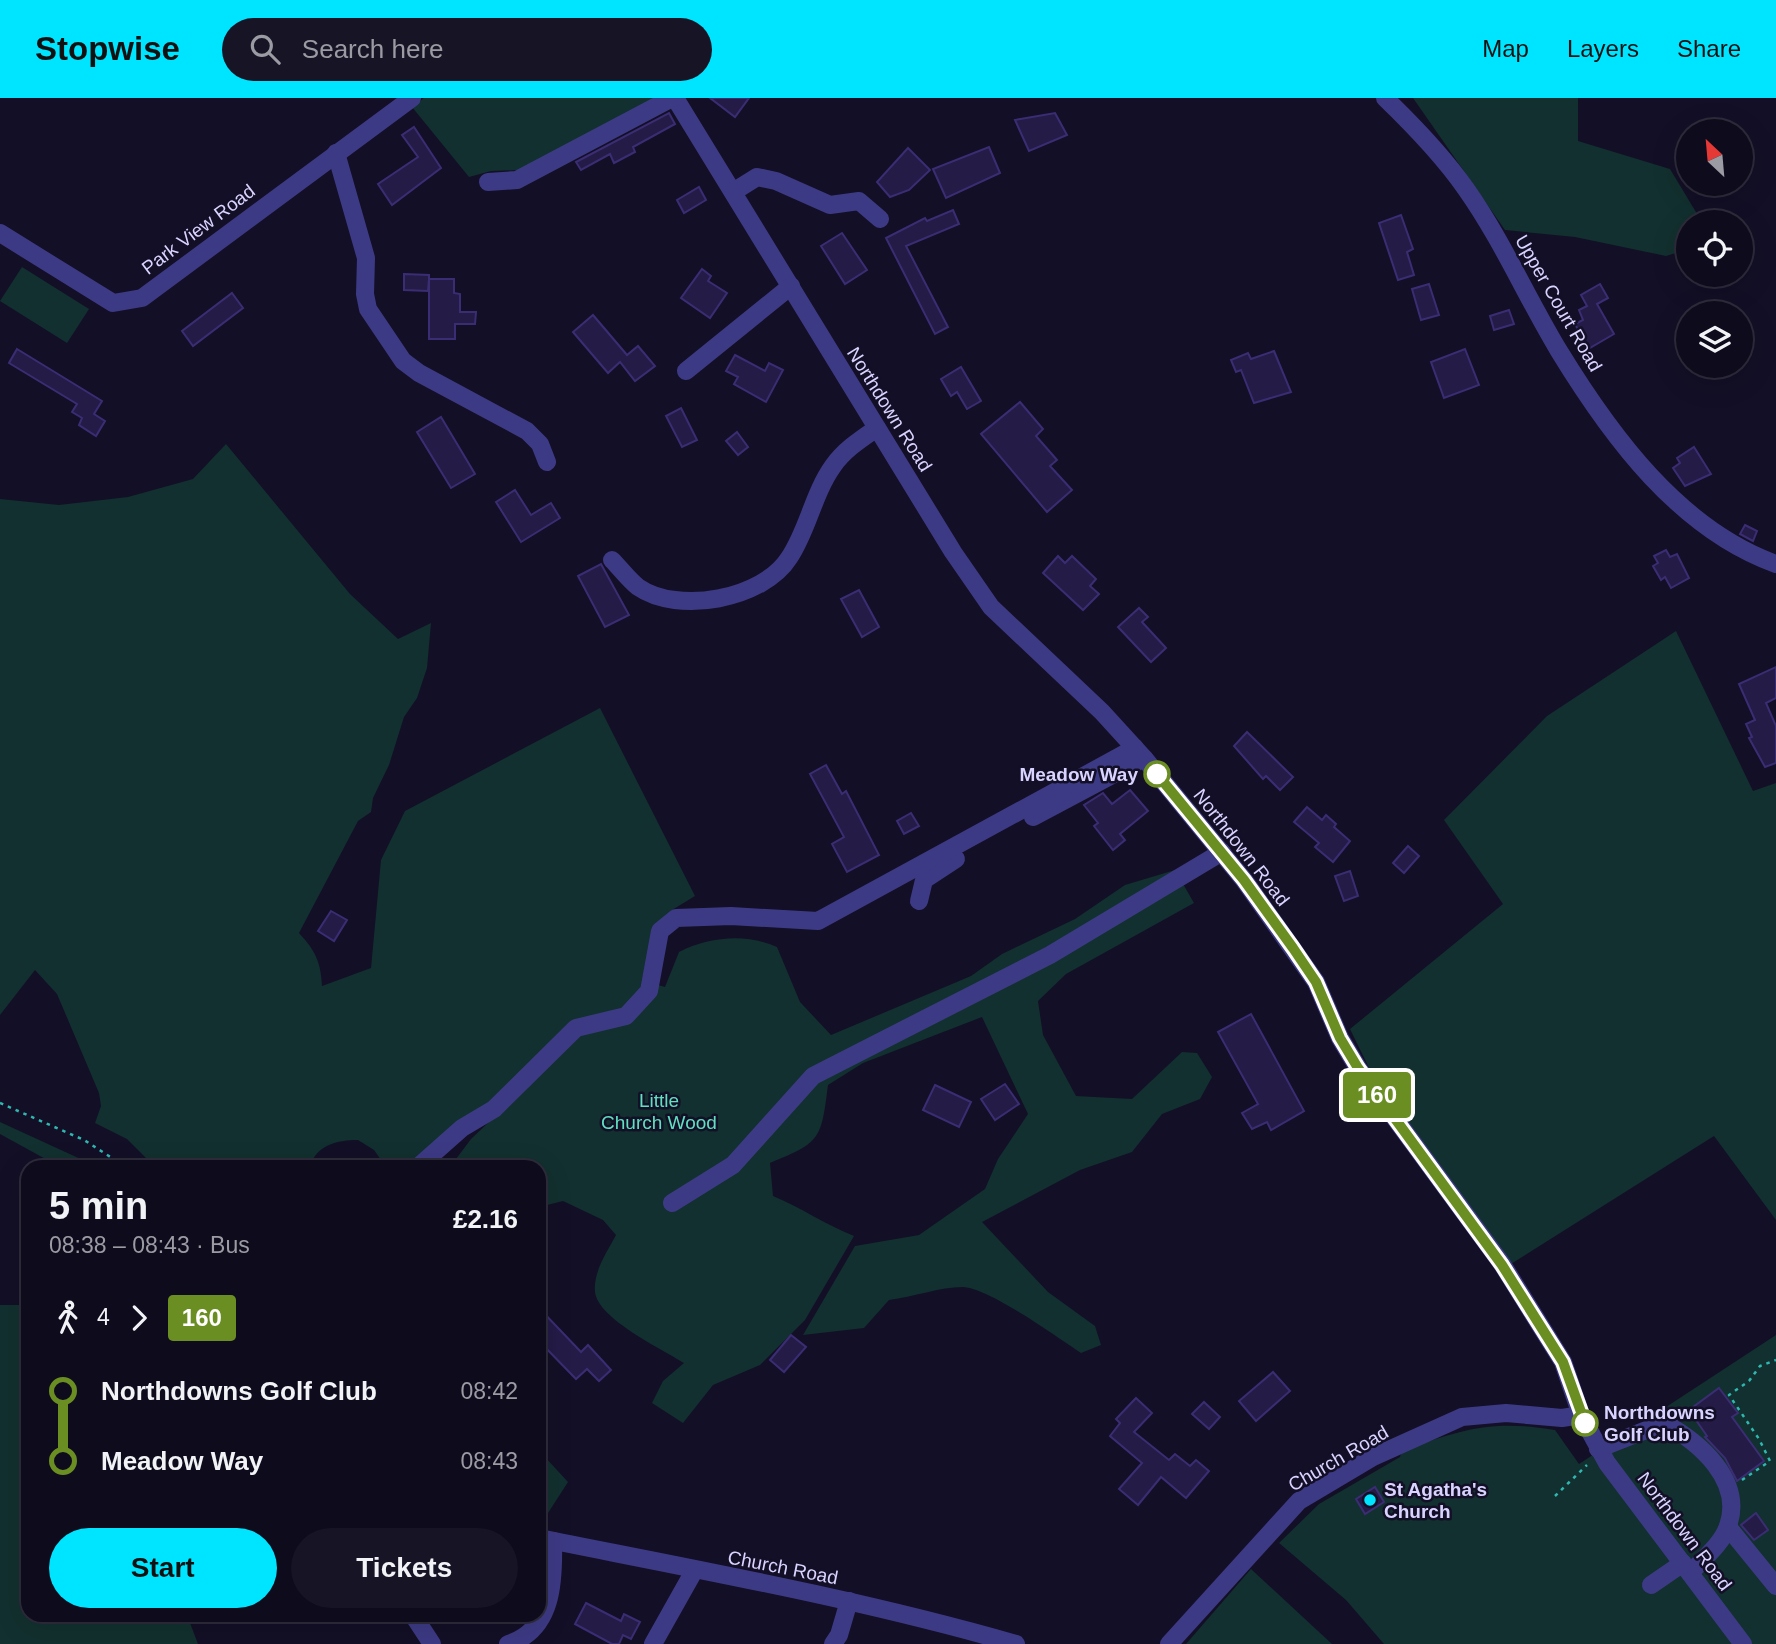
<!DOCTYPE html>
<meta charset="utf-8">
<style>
body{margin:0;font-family:Arial,sans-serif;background:#171425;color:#f1f3f6;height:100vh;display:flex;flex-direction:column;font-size:26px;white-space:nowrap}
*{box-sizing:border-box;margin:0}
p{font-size:23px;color:#9b9ba3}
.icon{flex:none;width:38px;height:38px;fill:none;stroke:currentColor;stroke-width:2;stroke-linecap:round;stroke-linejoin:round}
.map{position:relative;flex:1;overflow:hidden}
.side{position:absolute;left:21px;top:1062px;width:525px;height:462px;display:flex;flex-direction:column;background:#0e0b1c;border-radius:21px;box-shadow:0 7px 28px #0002,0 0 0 2px #2e2b3b}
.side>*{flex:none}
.badge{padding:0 14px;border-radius:5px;font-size:24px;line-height:46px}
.needle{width:46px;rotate:334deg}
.buttons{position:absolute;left:1676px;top:21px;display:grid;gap:14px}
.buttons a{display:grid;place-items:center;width:77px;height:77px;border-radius:50%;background:#0e0b1c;box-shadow:0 7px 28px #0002,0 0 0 2px #2e2b3b;font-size:35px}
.map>.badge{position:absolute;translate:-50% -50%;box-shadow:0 0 0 4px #fff}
.legs{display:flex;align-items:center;gap:10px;height:77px;padding:0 28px;font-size:23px}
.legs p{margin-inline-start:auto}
.headline{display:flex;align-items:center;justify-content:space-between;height:119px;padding:0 28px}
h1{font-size:38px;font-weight:700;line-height:52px}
.button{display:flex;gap:14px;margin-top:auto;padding:14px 28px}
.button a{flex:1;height:80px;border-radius:42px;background:#00e5ff;color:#111;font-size:28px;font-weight:700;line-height:80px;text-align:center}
.button a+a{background:#171425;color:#f1f3f6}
ul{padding:0 28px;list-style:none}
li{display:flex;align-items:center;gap:24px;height:70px;font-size:26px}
li i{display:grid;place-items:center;width:10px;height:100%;margin:0 9px;background:currentColor}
li i::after{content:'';width:18px;height:18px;margin:-9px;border:5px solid;border-radius:50%;background:#0e0b1c}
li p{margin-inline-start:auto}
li:first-child i{background:linear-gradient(#0000 50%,currentColor 0)}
li:last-child i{background:linear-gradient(currentColor 50%,#0000 0)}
header{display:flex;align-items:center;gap:42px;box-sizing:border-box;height:98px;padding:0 35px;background:#00e5ff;color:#111}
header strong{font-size:33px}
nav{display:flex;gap:38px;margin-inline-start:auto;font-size:24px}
.search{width:490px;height:63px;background:#171425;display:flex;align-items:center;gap:18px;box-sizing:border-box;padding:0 24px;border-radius:38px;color:#9b9ba3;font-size:26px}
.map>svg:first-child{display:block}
</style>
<header>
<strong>Stopwise</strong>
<div class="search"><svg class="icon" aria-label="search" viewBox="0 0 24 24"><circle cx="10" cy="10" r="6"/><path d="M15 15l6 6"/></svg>Search here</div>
<nav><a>Map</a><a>Layers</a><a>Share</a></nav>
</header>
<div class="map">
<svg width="1776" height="1546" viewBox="0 0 1776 1546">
<rect width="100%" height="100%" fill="#130f26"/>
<g fill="#12302f">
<polygon points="424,0 656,0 519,72 491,73 469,79 412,9"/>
<polygon points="1413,0 1578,0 1578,43 1670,71 1702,124 1689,124 1689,151 1666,158 1575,139 1505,132"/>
<polygon points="22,169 89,211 67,245 0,203"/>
<path d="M226,346L350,496L398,541L431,525L427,570L417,600L404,619L389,667L373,700L371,714L358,723L299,835C315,852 321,864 322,888L371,870L381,762L405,713L600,610L695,798L672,812L652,830L648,884L665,889L679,854C709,839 746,835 777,849L800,904L831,937L971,878L1002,856L1075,821L1125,787L1175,772L1194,805L1066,876L1038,903L1043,937L1076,998L1132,1001L1182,954L1197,955L1212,979L1200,1001L1162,1016L1132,1054L1080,1072L982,1124L1048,1194L1095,1228L1101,1247L1081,1255C1057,1239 989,1190 963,1189C940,1189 913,1199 889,1202L864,1230L803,1237L855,1148L919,1137L985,1091L998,1061L1028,1016L982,919L863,965L828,987C821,1042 821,1044 770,1065L773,1098C802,1110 826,1127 854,1138L805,1222L760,1267L713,1287L683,1325L652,1305L663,1283L684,1265C662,1251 598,1221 595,1194C593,1174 607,1154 616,1137L603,1122L563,1103L539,1109V1069H450L471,1041L489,1024L426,1053L404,1069H386L374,1052L358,1042C337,1042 316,1047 310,1069H155L127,1041L95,1025L101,1008L99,995L57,896L35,872L0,917V401L59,407L128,399L193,381Z"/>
<polygon points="1676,533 1753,693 1776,685 1776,1122 1714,1038 1511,1166 1373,978 1350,931 1503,806 1444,722 1547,618"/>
<polygon points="0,1024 98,1069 60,1069 0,1036"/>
<polygon points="0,1207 28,1207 28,1517 187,1517 198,1546 0,1546"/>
<path d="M1776,1237V1546H1384L1346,1502L1279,1445L1319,1406L1400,1359L1402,1352C1463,1332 1489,1321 1555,1332L1579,1366Z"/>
<polygon points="539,1358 544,1358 568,1384 539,1429"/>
<polygon points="1251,1471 1332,1546 1186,1546"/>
</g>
<g fill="#241b47" stroke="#3b2d73" stroke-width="2">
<polygon points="710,0 749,0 735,19"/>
<polygon points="669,15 675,26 633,49 635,54 614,65 610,56 581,72 576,64"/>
<polygon points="1055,15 1067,37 1029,53 1015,22"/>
<polygon points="414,29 441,70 392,107 378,86 418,59 402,37"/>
<polygon points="989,49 1000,75 946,100 933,71"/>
<polygon points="908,50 930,72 909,92 890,99 877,84"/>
<polygon points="699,89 706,102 684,115 677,102"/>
<polygon points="953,112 959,126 906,148 948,229 935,236 886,140 925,120 927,123"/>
<polygon points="1401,117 1413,151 1407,154 1414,177 1398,182 1379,125"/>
<polygon points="842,135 867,172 845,186 821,148"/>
<polygon points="702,171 711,178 708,183 727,195 710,220 681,200"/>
<polygon points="404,176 429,177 429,181 454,181 454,195 460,196 460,214 476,214 475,226 455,226 455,241 429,241 429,181 428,193 404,192"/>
<polygon points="1429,186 1439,217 1421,222 1412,191"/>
<polygon points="1600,186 1608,200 1597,206 1614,236 1588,251 1575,226 1583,222 1579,212 1587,208 1581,197"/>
<polygon points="232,195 243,210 193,248 182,233"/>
<polygon points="1509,212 1514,226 1494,232 1490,218"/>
<polygon points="593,217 627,257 638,248 655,268 635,283 620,264 608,275 573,234"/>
<polygon points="17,251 102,303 94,316 105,323 96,338 79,327 82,320 72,314 77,306 9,265"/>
<polygon points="1465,251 1479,287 1444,300 1431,264"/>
<polygon points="1274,253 1291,294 1254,305 1241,272 1236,274 1231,262 1248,255 1251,261"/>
<polygon points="735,257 765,273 769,265 783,272 766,304 734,286 738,279 726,273"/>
<polygon points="961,269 981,303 967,311 957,294 951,298 941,281"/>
<polygon points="1020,304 1043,331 1036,338 1057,362 1050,368 1072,392 1047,414 981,336"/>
<polygon points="681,310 697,342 682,349 666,318"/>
<polygon points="441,319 475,376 451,390 417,334"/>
<polygon points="737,334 748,349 738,357 726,343"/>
<polygon points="1694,349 1711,376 1685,388 1673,370 1680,365 1677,360"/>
<polygon points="515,392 531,417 551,405 560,420 521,444 496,404"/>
<polygon points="1745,427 1757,433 1753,443 1740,436"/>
<polygon points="1666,452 1670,459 1677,456 1689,480 1671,490 1665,479 1661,482 1653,468 1658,465 1654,458"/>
<polygon points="1058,458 1065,465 1072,458 1096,481 1090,488 1099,496 1083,512 1043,475"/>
<polygon points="601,466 629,517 605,529 578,478"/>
<polygon points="859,492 879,529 862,539 841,501"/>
<polygon points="1139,510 1148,519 1142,524 1166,550 1151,564 1118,529"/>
<polygon points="1776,569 1776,600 1766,605 1776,628 1776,665 1765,669 1749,640 1752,639 1746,626 1755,622 1739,586"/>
<polygon points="1247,634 1293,679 1280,692 1266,678 1263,681 1234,648"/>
<polygon points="826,667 842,696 846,693 879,757 847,774 832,746 844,739 810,676"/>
<polygon points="1130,692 1148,713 1120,736 1125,742 1113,752 1094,728 1098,725 1084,707 1103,695 1112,706"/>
<polygon points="1307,709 1322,722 1326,717 1336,726 1334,729 1350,743 1333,764 1315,749 1319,745 1294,724"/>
<polygon points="911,715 919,728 904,736 897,723"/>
<polygon points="1408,748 1419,758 1404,775 1393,765"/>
<polygon points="1350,773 1358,798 1344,803 1335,778"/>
<polygon points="331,813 347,822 334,843 318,833"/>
<polygon points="1251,916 1304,1013 1271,1032 1267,1024 1252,1031 1242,1015 1258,1006 1218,934"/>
<polygon points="1005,986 1019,1006 995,1022 981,1001"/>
<polygon points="935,987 971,1004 959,1029 923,1012"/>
<polygon points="539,1210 581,1254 588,1247 611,1272 599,1283 587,1271 576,1281 539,1243"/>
<polygon points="791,1237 806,1249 784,1274 770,1262"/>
<polygon points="1273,1274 1290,1293 1256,1323 1239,1303"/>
<polygon points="1719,1290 1738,1315 1732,1319 1764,1363 1737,1383 1725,1360 1705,1339 1707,1338 1689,1312"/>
<polygon points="1136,1300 1152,1315 1134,1334 1169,1362 1175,1356 1190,1368 1196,1362 1209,1373 1186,1400 1161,1379 1138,1407 1119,1391 1142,1365 1110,1338 1120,1325 1116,1321"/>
<polygon points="1204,1304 1220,1319 1209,1331 1192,1316"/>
<polygon points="1375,1389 1384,1404 1365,1416 1356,1401"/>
<polygon points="1756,1415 1768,1432 1754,1442 1741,1427"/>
<polygon points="586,1505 621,1523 624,1516 640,1524 631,1541 623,1537 619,1546 612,1546 575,1526"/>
</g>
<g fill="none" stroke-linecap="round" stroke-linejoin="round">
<g stroke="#2fb8b0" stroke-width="2.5" stroke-dasharray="3.5 5" stroke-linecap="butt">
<polyline points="0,1005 84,1042 126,1069"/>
<polyline points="1742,1382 1770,1363 1759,1341 1729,1297 1749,1283 1760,1268 1776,1262"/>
<polyline points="1555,1398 1587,1367"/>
</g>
<g stroke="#3d3a85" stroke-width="18">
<polyline points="675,0 953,454 991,509 1102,614 1144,660 1244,782 1316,884 1340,940 1358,970 1502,1166 1563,1264 1581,1317 1607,1365 1743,1546"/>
<path d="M1385,0C1414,28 1443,58 1466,91C1502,142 1527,200 1559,253C1611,338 1679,431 1776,466"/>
<polyline points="336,55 366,160 365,196 368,211 403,263 419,275 527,333 540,346 547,364"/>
<polyline points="488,84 517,82 672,0"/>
<polyline points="733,94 757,79 776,83 830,107 859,103 880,121"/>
<polyline points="0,135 113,205 142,200 412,0"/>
<polyline points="686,273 791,188"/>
<path d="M612,462C620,470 629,482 638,489C678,517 763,501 789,460C808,432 813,396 833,368C844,352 861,341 877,330"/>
<polyline points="1033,719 1144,660"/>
<polyline points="919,803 924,782 956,761"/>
<polyline points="418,1069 462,1030 494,1011 576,930 626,918 649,893 660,833 676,820 731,818 818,823 1135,650"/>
<polyline points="672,1105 733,1067 813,978 1050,857 1222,754"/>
<path d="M1598,1351L1664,1325C1699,1344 1744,1382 1728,1428C1722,1446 1703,1461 1690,1475"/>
<polyline points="1728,1429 1776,1488"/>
<path d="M539,1440C699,1472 860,1501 1016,1546"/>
<polyline points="1651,1487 1683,1465"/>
<polyline points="413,1517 432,1546"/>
<path d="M508,1546C553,1532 554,1483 553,1443"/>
<polyline points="653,1546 694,1473"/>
<polyline points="833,1546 839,1537 849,1503"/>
<polyline points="1169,1546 1299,1403 1373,1359 1462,1319 1506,1315 1562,1320 1581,1317"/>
</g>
</g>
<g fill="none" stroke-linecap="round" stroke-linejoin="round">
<defs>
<polyline id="line-1" points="1157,676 1244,782 1293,850 1316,884 1340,940 1358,970 1502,1167 1563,1264 1585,1325"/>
</defs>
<use href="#line-1" stroke="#fff" stroke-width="16"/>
<use href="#line-1" stroke="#6b8e23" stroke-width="10"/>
</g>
<g fill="#fff" stroke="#6b8e23" stroke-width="3.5">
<circle cx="1157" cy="676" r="12"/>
<circle cx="1585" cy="1325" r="12"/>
</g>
<circle fill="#00e5ff" stroke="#130f26" stroke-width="2.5" cx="1370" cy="1402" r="7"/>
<g text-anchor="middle" stroke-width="5" stroke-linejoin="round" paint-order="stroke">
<g font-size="19" fill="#d9d4ff" stroke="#130f26">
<text transform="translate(198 131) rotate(-37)" y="7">Park View Road</text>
<text transform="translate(1559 205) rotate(60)" y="7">Upper Court Road</text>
<text transform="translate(890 311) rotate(58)" y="7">Northdown Road</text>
<text transform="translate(1242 749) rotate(52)" y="7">Northdown Road</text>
<text transform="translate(1338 1360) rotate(-30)" y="7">Church Road</text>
<text transform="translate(1685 1433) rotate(53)" y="7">Northdown Road</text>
<text transform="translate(783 1469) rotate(11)" y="7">Church Road</text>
</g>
<g font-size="19" font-weight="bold" fill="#d9d4ff" stroke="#130f26" text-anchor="end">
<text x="1138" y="683">Meadow Way</text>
<text x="1604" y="1321" text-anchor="start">Northdowns<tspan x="1604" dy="22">Golf Club</tspan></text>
</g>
<g font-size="19" fill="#5fe0c0" stroke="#130f26">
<text x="659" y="1009">Little<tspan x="659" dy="22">Church Wood</tspan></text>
</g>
<g font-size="19" font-weight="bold" fill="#d9d4ff" stroke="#130f26" text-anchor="start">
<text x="1384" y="1398">St Agatha's<tspan x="1384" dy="22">Church</tspan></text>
</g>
</g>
</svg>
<div class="buttons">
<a><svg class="needle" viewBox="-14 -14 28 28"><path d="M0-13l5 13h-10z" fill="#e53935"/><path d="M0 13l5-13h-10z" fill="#9b9ba3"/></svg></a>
<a><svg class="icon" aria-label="locate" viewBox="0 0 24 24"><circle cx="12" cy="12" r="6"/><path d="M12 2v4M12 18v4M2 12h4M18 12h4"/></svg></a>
<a><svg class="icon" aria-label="layers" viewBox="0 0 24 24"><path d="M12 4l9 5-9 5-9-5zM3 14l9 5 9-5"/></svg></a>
</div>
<b class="badge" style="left:1377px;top:997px;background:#6b8e23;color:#fff">160</b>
<section class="side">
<div class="headline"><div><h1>5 min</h1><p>08:38 – 08:43 · Bus</p></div><b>£2.16</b></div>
<div class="legs"><svg class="icon" aria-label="walk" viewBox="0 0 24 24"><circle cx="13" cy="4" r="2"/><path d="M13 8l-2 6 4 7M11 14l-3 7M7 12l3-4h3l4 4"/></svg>4<svg class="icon" aria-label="forward" viewBox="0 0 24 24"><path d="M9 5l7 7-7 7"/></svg><b class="badge" style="background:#6b8e23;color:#fff">160</b></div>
<ul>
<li><i style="color:#6b8e23"></i><b>Northdowns Golf Club</b><p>08:42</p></li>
<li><i style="color:#6b8e23"></i><b>Meadow Way</b><p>08:43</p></li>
</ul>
<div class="button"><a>Start</a><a>Tickets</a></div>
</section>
</div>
